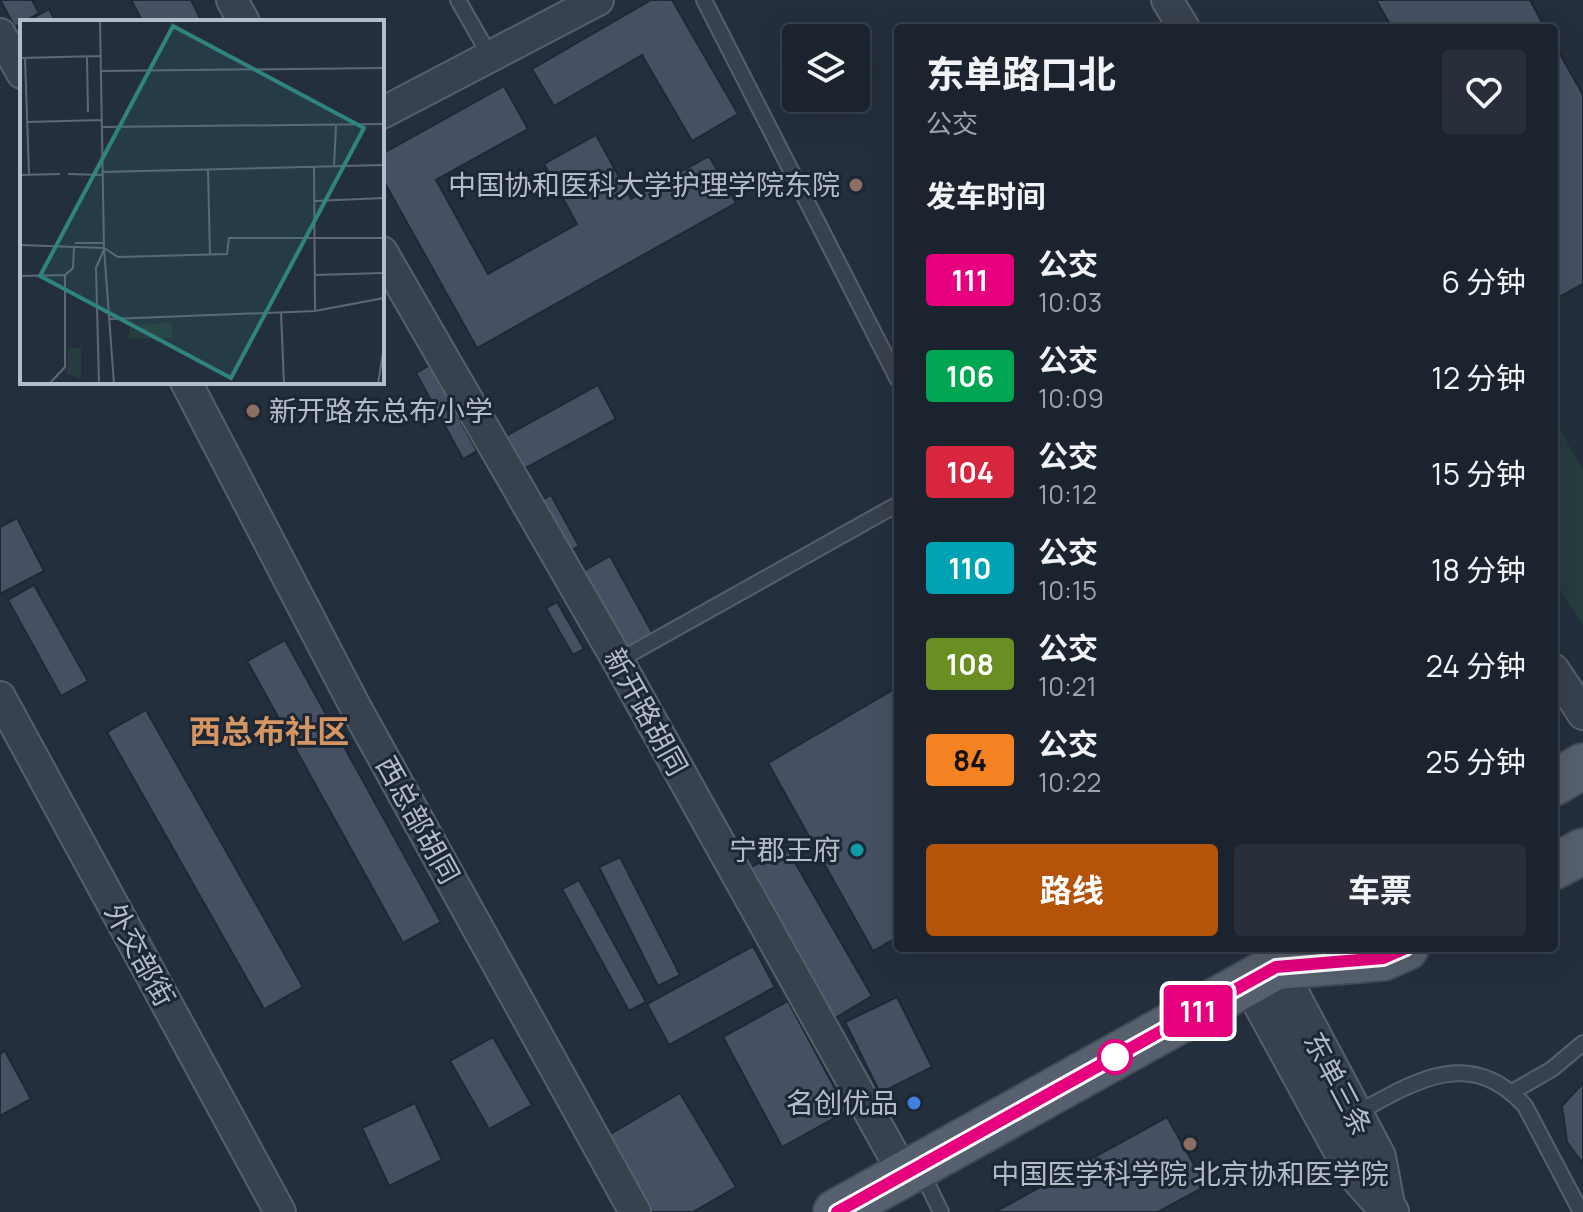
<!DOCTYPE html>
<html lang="zh">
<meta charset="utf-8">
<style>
body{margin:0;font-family:Manrope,"Noto Sans SC",sans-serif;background:#282f3a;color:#f1f3f6;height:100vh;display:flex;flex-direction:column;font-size:30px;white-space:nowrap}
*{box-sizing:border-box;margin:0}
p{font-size:26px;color:#a0a4aa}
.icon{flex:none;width:44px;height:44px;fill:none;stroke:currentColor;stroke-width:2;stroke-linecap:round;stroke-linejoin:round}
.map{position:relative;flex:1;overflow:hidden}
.sheet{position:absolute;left:894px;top:24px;width:664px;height:928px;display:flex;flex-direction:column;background:#1b232e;border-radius:8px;box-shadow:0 8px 32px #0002,0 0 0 2px #39404a}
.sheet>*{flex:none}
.badge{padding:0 16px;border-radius:6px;font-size:28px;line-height:52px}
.controls{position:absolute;left:782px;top:24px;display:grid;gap:16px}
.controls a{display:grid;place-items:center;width:88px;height:88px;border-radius:8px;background:#1b232e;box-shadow:0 8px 32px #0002,0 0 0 2px #39404a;font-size:40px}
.map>.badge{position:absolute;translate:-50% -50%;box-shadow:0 0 0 4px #fff}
h2{padding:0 32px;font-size:30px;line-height:72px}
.round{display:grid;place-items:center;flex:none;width:84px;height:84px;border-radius:8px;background:#282f3a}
.head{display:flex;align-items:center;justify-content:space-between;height:136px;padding:0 32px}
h1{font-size:38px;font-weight:700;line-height:60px}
.action{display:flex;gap:16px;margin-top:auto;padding:16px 32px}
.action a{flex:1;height:92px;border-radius:8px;background:#b45309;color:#fff;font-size:32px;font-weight:700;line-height:92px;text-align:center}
.action a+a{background:#282f3a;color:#f1f3f6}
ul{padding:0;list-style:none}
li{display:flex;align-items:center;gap:24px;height:96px;padding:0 32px}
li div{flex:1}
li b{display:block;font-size:30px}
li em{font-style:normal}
li .badge{min-width:88px;font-weight:700;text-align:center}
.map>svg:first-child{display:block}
</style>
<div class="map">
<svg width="1583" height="1212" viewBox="0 0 1583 1212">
<rect width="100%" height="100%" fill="#242f3e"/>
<polygon fill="#263c3f" points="1554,419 1583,470 1583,625 1554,581"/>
<g fill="#455162" stroke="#1f2835" stroke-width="2">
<polygon points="0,0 32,0 39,13 15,27"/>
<polygon points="131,0 191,0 202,22 143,22"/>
<polygon points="651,0 672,0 738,114 692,141 642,55 554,106 532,69"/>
<polygon points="1376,0 1530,0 1545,28 1392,28"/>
<polygon points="49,9 56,22 25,22"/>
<polygon points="1554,43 1583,95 1583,284 1554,300"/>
<polygon points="504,86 528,129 436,180 488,274 577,224 544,164 596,135 631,199 709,156 736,203 477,348 382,178 382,154"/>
<polygon points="430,365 477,451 463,459 416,373"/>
<polygon points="598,385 616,419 524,469 506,436"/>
<polygon points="551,495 579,546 565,554 537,503"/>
<polygon points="17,518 44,571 0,594 0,527"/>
<polygon points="610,556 653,634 624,651 580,573"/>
<polygon points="34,585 88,681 61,696 8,600"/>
<polygon points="557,602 584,649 573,655 546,608"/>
<polygon points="285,640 441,922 403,943 247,661"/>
<polygon points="898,687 898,937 873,951 768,763"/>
<polygon points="146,710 303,987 264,1009 107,732"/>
<polygon points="786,847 872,996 835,1018 748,869"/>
<polygon points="620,857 680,975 658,986 599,867"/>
<polygon points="579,880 646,1002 629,1011 562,889"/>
<polygon points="753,946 775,987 669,1045 647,1004"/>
<polygon points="897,997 932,1067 880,1093 845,1022"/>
<polygon points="788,1001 847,1111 782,1147 723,1037"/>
<polygon points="493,1037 532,1105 489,1129 450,1061"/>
<polygon points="5,1051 31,1099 0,1116 0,1054"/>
<polygon points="1583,1083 1583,1164 1567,1142 1562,1106"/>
<polygon points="680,1093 736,1187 693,1212 652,1212 607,1136"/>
<polygon points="415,1103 442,1160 389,1186 362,1128"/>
<polygon points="1167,1117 1206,1186 1158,1212 995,1212"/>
</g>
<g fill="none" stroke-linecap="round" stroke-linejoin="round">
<defs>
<g id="service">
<polyline points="458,0 490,56"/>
<polyline points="704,0 898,380"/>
<polyline points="618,661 898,504"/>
<polyline points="1512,1092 1552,1069 1583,1043"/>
<path d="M1354,1115C1413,1082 1470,1045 1525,1106L1581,1212"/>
<polyline points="920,1169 941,1212"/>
</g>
<g id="minor">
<polyline points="232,0 244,22"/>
<polyline points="1167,0 1184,28"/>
<polyline points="0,34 22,73"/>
<polyline points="382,113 598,0"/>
<polyline points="382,252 618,661 904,1174"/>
<polyline points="186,382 357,710 635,1212"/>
<polyline points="1554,670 1583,714"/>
<polyline points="0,697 280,1212"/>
</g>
<g id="tertiary">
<polyline points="1276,967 1377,1157 1386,1205"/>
<polyline points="1250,982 1353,1170 1390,1212"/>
</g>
<g id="primary">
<polyline points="1554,783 1583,766"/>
<polyline points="1554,867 1583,851"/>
<polyline points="1276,967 1383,958 1406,948"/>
<polyline points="836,1212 1276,967 1295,948"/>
</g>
</defs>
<use href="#service" stroke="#565f6c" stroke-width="18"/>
<use href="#minor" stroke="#565f6c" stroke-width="34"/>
<use href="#tertiary" stroke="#565f6c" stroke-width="40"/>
<use href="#primary" stroke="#414a57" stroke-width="48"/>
<use href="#service" stroke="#38414e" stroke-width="14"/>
<use href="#minor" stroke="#38414e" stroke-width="30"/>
<use href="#tertiary" stroke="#38414e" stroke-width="36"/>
<use href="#primary" stroke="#56606e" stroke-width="44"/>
</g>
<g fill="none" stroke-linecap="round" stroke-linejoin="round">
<defs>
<polyline id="line" points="837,1212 1276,967 1383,958 1406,948"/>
</defs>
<use href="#line" stroke="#fff" stroke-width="18"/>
<use href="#line" stroke="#e6007e" stroke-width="12"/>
</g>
<g fill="#8d6e63" stroke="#1d2633" stroke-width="3">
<circle cx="856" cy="185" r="8"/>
<circle cx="253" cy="411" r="8"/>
<circle cx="1190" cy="1144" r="8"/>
</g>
<circle fill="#0f9aa8" stroke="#1d2633" stroke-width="3" cx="857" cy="850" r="8"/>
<circle fill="#fff" stroke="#e6007e" stroke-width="4" cx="1115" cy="1057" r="16"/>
<circle fill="#3f7fe0" stroke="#1d2633" stroke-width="3" cx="914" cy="1103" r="8"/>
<g text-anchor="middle" stroke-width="6" stroke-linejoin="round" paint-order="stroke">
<g font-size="28" fill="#b4bcc9" stroke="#1d2633" text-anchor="end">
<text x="840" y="195">中国协和医科大学护理学院东院</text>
<text x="269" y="421" text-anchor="start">新开路东总布小学</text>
<text x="841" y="860">宁郡王府</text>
<text x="898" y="1113">名创优品</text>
<text x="1190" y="1184" text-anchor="middle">中国医学科学院 北京协和医学院</text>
</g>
<g font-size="28" fill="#b4bcc9" stroke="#1d2633">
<text transform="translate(646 712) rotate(61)" y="10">新开路胡同</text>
<text transform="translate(418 820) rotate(61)" y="10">西总部胡同</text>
<text transform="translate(140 955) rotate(61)" y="10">外交部街</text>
<text transform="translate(1338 1084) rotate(62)" y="10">东单三条</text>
</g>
<g font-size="32" font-weight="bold" fill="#d59563" stroke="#1d2633">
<text x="269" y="743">西总布社区</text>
</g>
</g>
<g transform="translate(20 20)">
<rect width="364" height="364" fill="#242f3e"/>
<path d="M152,302V318L107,319L111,306ZM48,328H61V359L47,354Z" fill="#263c3f"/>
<path fill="none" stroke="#5e6776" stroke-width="2" d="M80,0L84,228L94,364M67,37L68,92M0,38L80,36M5,38L9,155M81,51L364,48M7,102L82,100M82,107L364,104M314,145L316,106M294,146L295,291M188,150L190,235M83,152L364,145M48,154L83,155M0,155L40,154M294,181L364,178M55,223H84M0,225L84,228L98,237L207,234L209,218H364M294,255L364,253M0,256L45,255L53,248L54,228M261,292L264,364M90,299L295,291L364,278M29,364L45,347V255M79,364L76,248L84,229M358,364L364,326"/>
<path fill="#308480" fill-opacity="0.15" stroke="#308480" stroke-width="4" d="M153,6L344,108L211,358L20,256Z"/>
<rect width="364" height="364" fill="none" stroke="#b4bcc9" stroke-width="4"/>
</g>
</svg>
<div class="controls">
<a><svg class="icon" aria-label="layers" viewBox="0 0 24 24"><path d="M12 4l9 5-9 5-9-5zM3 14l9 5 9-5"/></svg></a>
</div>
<b class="badge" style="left:1198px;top:1011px;background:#e6007e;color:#fff">111</b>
<section class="sheet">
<div class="head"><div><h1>东单路口北</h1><p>公交</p></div><a class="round"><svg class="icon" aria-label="heart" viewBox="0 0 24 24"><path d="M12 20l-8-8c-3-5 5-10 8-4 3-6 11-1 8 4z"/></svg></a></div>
<h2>发车时间</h2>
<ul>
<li><span class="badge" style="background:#e6007e;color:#fff">111</span><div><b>公交</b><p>10:03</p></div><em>6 分钟</em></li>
<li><span class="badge" style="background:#00a651;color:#fff">106</span><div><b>公交</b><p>10:09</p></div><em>12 分钟</em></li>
<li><span class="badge" style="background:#d7263d;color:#fff">104</span><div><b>公交</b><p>10:12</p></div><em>15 分钟</em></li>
<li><span class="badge" style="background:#00a3b4;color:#fff">110</span><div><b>公交</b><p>10:15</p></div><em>18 分钟</em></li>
<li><span class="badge" style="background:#6b8e23;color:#fff">108</span><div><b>公交</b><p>10:21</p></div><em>24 分钟</em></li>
<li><span class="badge" style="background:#f58220;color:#111">84</span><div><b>公交</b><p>10:22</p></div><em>25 分钟</em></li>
</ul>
<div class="action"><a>路线</a><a>车票</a></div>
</section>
</div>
